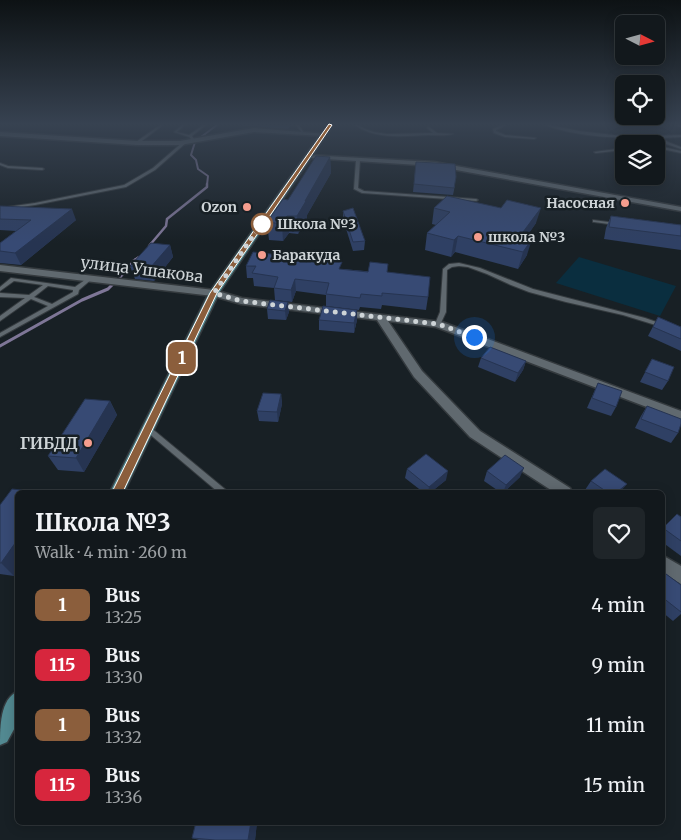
<!DOCTYPE html>
<meta charset="utf-8">
<style>
body{margin:0;font-family:Merriweather,serif;background:#1f2529;color:#f1f3f6;height:100vh;display:flex;flex-direction:column;font-size:19px;white-space:nowrap}
*{box-sizing:border-box;margin:0}
p{font-size:16px;color:#9ca0a3}
.icon{flex:none;width:28px;height:28px;fill:none;stroke:currentColor;stroke-width:2;stroke-linecap:round;stroke-linejoin:round}
.map{position:relative;flex:1;overflow:hidden}
.panel{position:absolute;left:15px;top:490px;width:650px;height:335px;display:flex;flex-direction:column;background:#12181c;border-radius:8px;box-shadow:0 2px 12px #0003,0 0 0 1px #31373b}
.panel>*{flex:none}
.badge{padding:0 10px;border-radius:8px;font-size:18px;line-height:32px}
.needle{width:32px;rotate:96deg}
.fabs{position:absolute;left:615px;top:15px;display:grid;gap:10px}
.fabs a{display:grid;place-items:center;width:50px;height:50px;border-radius:8px;background:#12181c;box-shadow:0 2px 12px #0003,0 0 0 1px #31373b;font-size:25px}
.you{position:absolute;width:25px;height:25px;margin:-12px;border:4px solid #fff;border-radius:50%;background:#1a73e8;box-shadow:0 0 0 8px #1a73e833}
.map>.badge{position:absolute;translate:-50% -50%;box-shadow:0 0 0 2px #fff}
.round{display:grid;place-items:center;flex:none;width:52px;height:52px;border-radius:8px;background:#1f2529}
.head{display:flex;align-items:center;justify-content:space-between;height:85px;padding:0 20px}
h1{font-size:24px;font-weight:700;line-height:38px}
ul{padding:0;list-style:none}
li{display:flex;align-items:center;gap:15px;height:60px;padding:0 20px}
li div{flex:1}
li b{display:block;font-size:19px}
li em{font-style:normal}
li .badge{min-width:55px;font-weight:700;text-align:center}
.map>svg:first-child{display:block}
</style>
<div class="map">
<svg width="681" height="840" viewBox="0 0 681 840">
<rect width="100%" height="100%" fill="#182025"/>
<polygon fill="#0a2e3f" points="579,257 676,286 660,316 556,283"/>
<g fill="none" stroke-linecap="round" stroke-linejoin="round">
<g stroke="#7e7697" stroke-width="2">
<polyline points="201,137 217,125"/>
<polyline points="195,142 191,155 196,160 198,169 208,176 207,185"/>
</g>
<g stroke="#7e7697" stroke-width="2.5">
<polyline points="149,246 166,226 167,219 207,187 207,184"/>
<polyline points="133,261 139,257"/>
</g>
<g stroke="#7e7697" stroke-width="3">
<polyline points="120,277 135,260"/>
<polyline points="0,346 82,300 108,289 113,284"/>
</g>
<defs>
<g id="service">
<polygon points="160,125 163,125 138,144 136,144 136,142"/>
<polygon points="182,125 185,125 177,132 189,135 203,125 206,125 192,136 194,139 192,140 189,137 174,132"/>
<polygon points="296,125 299,125 304,133 302,133"/>
<path d="M355,125H358L365,129L374,132L387,134L433,133L427,128L428,126L437,133L453,134C445,136 436,135 429,135C405,136 375,140 355,125Z"/>
<polygon points="502,125 506,125 496,130 496,131 505,135 536,138 534,139 505,137 494,133 493,129"/>
<path d="M545,125H550L579,131L613,135L647,136L681,135V137L662,138L668,142L681,147V149L666,144L663,141L659,143V146L681,151V153L657,148L655,143L661,140L658,138C621,138 580,138 545,125Z"/>
<polygon points="677,125 681,125 681,127 677,126"/>
<polygon points="184,141 187,142 155,170 126,187 35,205 0,210 0,208 35,203 124,185 153,168"/>
<polygon points="624,148 624,150 596,153 594,152"/>
<polygon points="358,159 360,160 358,188 364,191 476,199 478,200 476,201 362,193 354,189 356,160"/>
<polygon points="0,163 8,166 42,168 44,169 42,170 8,168 0,165"/>
<polygon points="593,220 616,223 618,224 616,225 594,222 593,222"/>
<polygon points="459,263 480,268 533,289 645,318 665,325 662,327 623,315 566,302 529,292 511,285 487,274 468,267 459,266 452,267 447,270 446,312 440,325 436,325 435,324 440,312 443,269 449,264"/>
<path d="M89,277L93,278L79,290L78,294L0,337V333L48,306L31,299L0,321V316L25,298L0,297V293L29,295L43,285L14,281L0,291V287L11,278L75,287ZM48,286L73,290V292L52,304L34,297Z"/>
<polygon points="148,426 150,427 226,490 227,492 218,492 146,431 145,429 146,427"/>
</g>
<g id="minor">
<polygon points="254,128 327,134 324,136 254,132 180,145 137,145 0,136 0,132 137,141 180,141"/>
<polygon points="308,155 434,162 681,207 681,211 434,166 310,158"/>
<polygon points="0,265 214,290 242,298 442,322 681,411 681,420 436,327 388,321 422,371 480,431 570,488 572,492 554,492 470,437 414,377 377,320 241,304 213,296 0,271"/>
<polygon points="662,555 681,566 681,584 662,572"/>
</g>
<g id="secondary">
<polygon points="327,125 333,125 219,293 124,492 110,492 209,293"/>
<path d="M18,691V722L7,742L0,745C0,727 0,699 18,691Z"/>
</g>
</defs>
<use href="#service" stroke="#343a3e" stroke-width="2"/>
<use href="#minor" stroke="#343a3e" stroke-width="3"/>
<use href="#secondary" stroke="#343a3e" stroke-width="3"/>
<use href="#service" fill="#60696f" fill-rule="evenodd"/>
<use href="#minor" fill="#60696f" fill-rule="evenodd"/>
<use href="#secondary" fill="#528991" fill-rule="evenodd"/>
</g>
<g fill="#2f4064">
<polygon points="239,125 292,125 288,129"/>
<polygon points="330,157 331,173 307,215 307,218 298,234 289,233 283,241 269,240 267,222"/>
<polygon points="416,162 455,185 453,195 413,192"/>
<polygon points="0,206 76,220 21,265 0,263 0,243 16,231 0,230"/>
<polygon points="434,208 501,208 536,223 526,237 527,255 518,269 455,252 451,257 425,250 427,233 436,225 432,224"/>
<polygon points="343,211 365,241 364,250 353,251 343,219"/>
<polygon points="611,216 681,225 681,250 604,239 606,228"/>
<polygon points="170,245 173,257 154,281 135,279 130,266"/>
<polygon points="246,266 342,269 388,273 428,297 426,310 382,305 381,309 360,307 359,310 326,306 326,295 296,291 292,302 275,300 274,288 254,286 253,278 247,278"/>
<polygon points="288,302 289,312 286,320 268,319 267,309"/>
<polygon points="357,310 357,320 354,333 319,330 319,320"/>
<polygon points="658,317 681,327 681,351 648,336"/>
<polygon points="481,358 526,361 523,370 515,382 478,367"/>
<polygon points="652,359 668,381 662,390 640,382"/>
<polygon points="598,383 616,407 611,416 587,408"/>
<polygon points="281,394 282,404 278,422 259,421 257,411"/>
<polygon points="110,401 117,415 84,472 58,470 48,456"/>
<polygon points="647,406 678,433 671,443 635,428 641,416"/>
<polygon points="407,469 446,480 431,492 423,492 405,478"/>
<polygon points="487,471 520,477 504,492 500,492 484,481"/>
<polygon points="591,481 620,492 588,492 585,490"/>
<polygon points="0,505 14,576 0,574"/>
<polygon points="677,514 681,517 681,556 662,542 662,529"/>
<polygon points="662,571 681,585 681,614 673,621 662,612"/>
<polygon points="196,822 257,822 255,840 199,840 192,838"/>
</g>
<g fill="#263451">
<polygon points="330,157 331,173 307,215 307,218 298,234 297,216 305,201"/>
<polygon points="541,208 536,223 517,251 520,236"/>
<polygon points="72,209 76,220 21,265 15,253"/>
<polygon points="287,216 289,233 283,241 282,224"/>
<polygon points="458,236 455,252 451,257 454,240"/>
<polygon points="532,239 527,255 518,269 523,252"/>
<polygon points="170,245 173,257 154,281 150,268"/>
<polygon points="295,279 296,291 292,302 291,290"/>
<polygon points="288,302 289,312 286,320 285,311"/>
<polygon points="357,310 357,320 354,333 354,323"/>
<polygon points="526,361 523,370 515,382 518,373"/>
<polygon points="281,394 282,404 278,422 277,412"/>
<polygon points="110,401 117,415 84,472 76,458"/>
<polygon points="524,468 520,477 504,492 503,492 506,485"/>
<polygon points="448,471 446,480 431,492 428,492 429,487"/>
<polygon points="627,484 620,492 617,492"/>
<polygon points="18,539 18,570 14,576 1,563"/>
<polygon points="251,822 257,822 255,840 248,840"/>
</g>
<g fill="#374a74" stroke="#263451">
<polygon points="316,156 330,157 305,201 306,201 297,216 287,216 282,224 267,222 283,199 288,200"/>
<polygon points="416,162 455,164 456,177 454,188 414,184"/>
<polygon points="447,196 501,208 507,200 541,208 520,236 532,239 523,252 458,236 454,240 427,233 450,212 434,208"/>
<polygon points="0,206 72,209 15,253 0,251 0,243 31,220 0,219"/>
<polygon points="353,208 365,241 353,242 343,211"/>
<polygon points="611,216 681,225 681,236 609,227"/>
<polygon points="151,243 170,245 150,268 130,266"/>
<polygon points="253,252 342,262 339,269 368,272 370,262 388,264 387,272 430,277 428,297 382,293 382,296 361,294 360,298 326,294 329,283 295,279 291,290 274,288 278,277 252,273 256,266 246,266"/>
<polygon points="270,300 288,302 285,311 267,309"/>
<polygon points="323,306 357,310 354,323 319,320"/>
<polygon points="658,317 681,327 681,339 653,327"/>
<polygon points="490,347 526,361 518,373 481,358"/>
<polygon points="652,359 674,367 668,381 645,372"/>
<polygon points="598,383 622,391 616,407 592,398"/>
<polygon points="263,393 281,394 277,412 257,411"/>
<polygon points="85,399 110,401 76,458 48,456"/>
<polygon points="647,406 681,419 681,424 678,433 641,419"/>
<polygon points="426,454 448,471 429,487 407,469"/>
<polygon points="505,455 524,468 506,485 487,471"/>
<polygon points="605,469 627,484 617,492 607,492 591,481"/>
<polygon points="12,489 40,492 18,492 18,539 1,563 0,563 0,505"/>
<polygon points="677,514 681,517 681,541 663,528"/>
<polygon points="662,571 681,585 681,612 662,597"/>
<polygon points="196,822 251,822 248,840 215,840 192,838"/>
</g>
<linearGradient id="sky" x2="0" y2="1"><stop stop-color="#0d1214"/><stop offset="0.51" stop-color="#374251"/><stop offset="1" stop-color="#374251" stop-opacity="0"/></linearGradient>
<rect width="681" height="243" fill="url(#sky)"/>
<polygon fill="#8b5e3c" stroke="#fff" points="329,124 332,125 217,293 121,496 113,496 112,492 210,293"/>
<g fill="none" stroke-linecap="round" stroke-linejoin="round">
<polyline stroke="#ced4d7" stroke-width="5" stroke-dasharray="0 9" points="262,224 264,220 214,293 241,301 438,324 474,337"/>
</g>
<g fill="#f59d8e" stroke="#182025" stroke-width="2">
<circle cx="625" cy="203" r="5"/>
<circle cx="247" cy="207" r="5"/>
<circle cx="478" cy="237" r="5"/>
<circle cx="262" cy="255" r="5"/>
<circle cx="88" cy="443" r="5"/>
</g>
<circle fill="#fff" stroke="#8b5e3c" stroke-width="2.5" cx="262" cy="224" r="10"/>
<g text-anchor="middle" stroke-width="5" stroke-linejoin="round" paint-order="stroke">
<g font-size="14" font-weight="bold" fill="#ced4d7" stroke="#182025" text-anchor="end">
<text x="615" y="208">Насосная</text>
<text x="237" y="212">Ozon</text>
<text x="488" y="242" text-anchor="start">школа №3</text>
<text x="272" y="260" text-anchor="start">Баракуда</text>
</g>
<g font-size="14" font-weight="bold" fill="#ced4d7" stroke="#182025" text-anchor="start">
<text x="277" y="229">Школа №3</text>
</g>
<g font-size="16" fill="#ced4d7" stroke="#182025">
<text transform="translate(142 269) rotate(7)" y="6">улица Ушакова</text>
</g>
<g font-size="16" font-weight="bold" fill="#ced4d7" stroke="#182025" text-anchor="end">
<text x="78" y="449">ГИБДД</text>
</g>
</g>
</svg>
<div class="fabs">
<a><svg class="needle" viewBox="-14 -14 28 28"><path d="M0-13l5 13h-10z" fill="#e53935"/><path d="M0 13l5-13h-10z" fill="#9ca0a3"/></svg></a>
<a><svg class="icon" aria-label="locate" viewBox="0 0 24 24"><circle cx="12" cy="12" r="6"/><path d="M12 2v4M12 18v4M2 12h4M18 12h4"/></svg></a>
<a><svg class="icon" aria-label="layers" viewBox="0 0 24 24"><path d="M12 4l9 5-9 5-9-5zM3 14l9 5 9-5"/></svg></a>
</div>
<div class="you" style="left:474px;top:337px"></div>
<b class="badge" style="left:182px;top:358px;background:#8b5e3c;color:#fff">1</b>
<section class="panel">
<div class="head"><div><h1>Школа №3</h1><p>Walk · 4 min · 260 m</p></div><a class="round"><svg class="icon" aria-label="heart" viewBox="0 0 24 24"><path d="M12 20l-8-8c-3-5 5-10 8-4 3-6 11-1 8 4z"/></svg></a></div>
<ul>
<li><span class="badge" style="background:#8b5e3c;color:#fff">1</span><div><b>Bus</b><p>13:25</p></div><em>4 min</em></li>
<li><span class="badge" style="background:#d7263d;color:#fff">115</span><div><b>Bus</b><p>13:30</p></div><em>9 min</em></li>
<li><span class="badge" style="background:#8b5e3c;color:#fff">1</span><div><b>Bus</b><p>13:32</p></div><em>11 min</em></li>
<li><span class="badge" style="background:#d7263d;color:#fff">115</span><div><b>Bus</b><p>13:36</p></div><em>15 min</em></li>
</ul>
</section>
</div>
